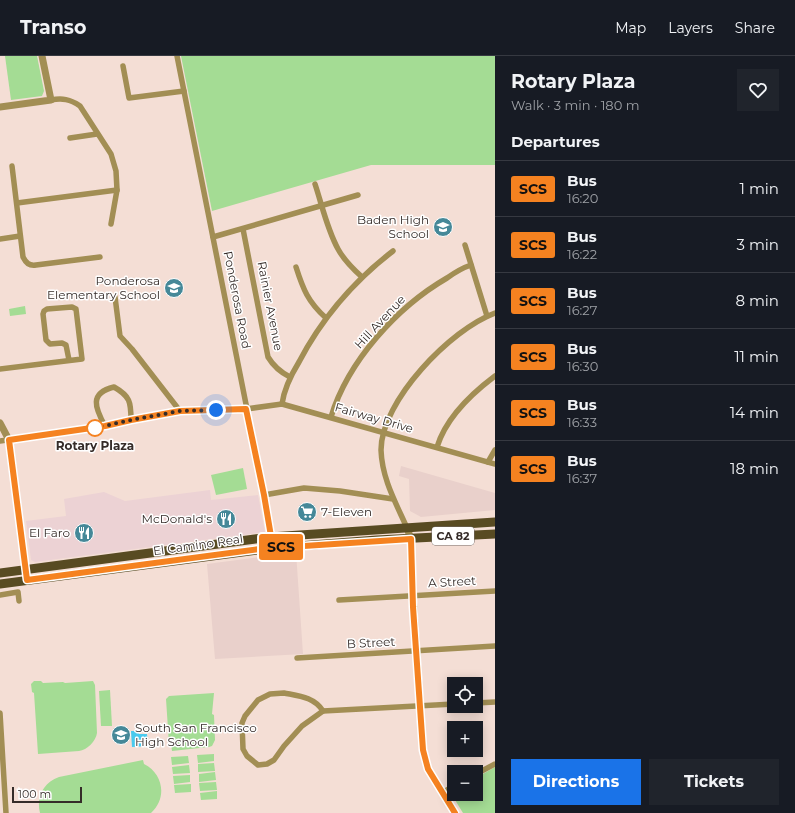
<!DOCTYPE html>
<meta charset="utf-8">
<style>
body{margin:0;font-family:Montserrat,sans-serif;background:#20242c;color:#f1f3f6;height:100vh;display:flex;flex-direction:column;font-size:15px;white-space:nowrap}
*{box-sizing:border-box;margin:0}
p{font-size:13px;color:#9ea1a6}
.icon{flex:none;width:22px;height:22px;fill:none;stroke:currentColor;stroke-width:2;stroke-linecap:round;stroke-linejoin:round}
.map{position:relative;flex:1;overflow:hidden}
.details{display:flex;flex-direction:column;background:#171b24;width:300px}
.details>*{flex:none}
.badge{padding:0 8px;border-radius:3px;font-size:14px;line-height:26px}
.fabs{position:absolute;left:447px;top:621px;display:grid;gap:8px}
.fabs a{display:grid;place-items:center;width:36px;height:36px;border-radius:0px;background:#171b24;box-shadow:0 2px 10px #0003;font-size:20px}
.scale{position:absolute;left:12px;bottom:10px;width:70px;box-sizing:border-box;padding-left:4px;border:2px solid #352c29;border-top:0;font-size:11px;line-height:14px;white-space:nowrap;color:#352c29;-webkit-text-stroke:3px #fff;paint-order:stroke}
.you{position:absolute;width:20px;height:20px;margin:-10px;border:3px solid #fff;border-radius:50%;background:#1a73e8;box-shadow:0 0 0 6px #1a73e833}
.map>.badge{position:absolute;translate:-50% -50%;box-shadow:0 0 0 2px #fff}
h2{padding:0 16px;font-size:15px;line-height:36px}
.round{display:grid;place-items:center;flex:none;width:42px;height:42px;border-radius:0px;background:#20242c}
.summary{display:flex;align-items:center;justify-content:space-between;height:68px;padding:0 16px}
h1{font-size:19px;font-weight:700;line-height:30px}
.button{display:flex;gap:8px;margin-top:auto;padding:8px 16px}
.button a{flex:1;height:46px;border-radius:0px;background:#1a73e8;color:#fff;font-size:16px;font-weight:700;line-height:46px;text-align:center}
.button a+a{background:#20242c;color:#f1f3f6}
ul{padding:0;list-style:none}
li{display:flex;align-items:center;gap:12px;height:56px;padding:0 16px;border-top:1px solid #363941}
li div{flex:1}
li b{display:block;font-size:15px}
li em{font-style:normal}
li .badge{min-width:44px;font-weight:700;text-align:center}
header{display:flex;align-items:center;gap:24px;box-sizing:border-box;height:56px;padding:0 20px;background:#171b24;border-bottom:1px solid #363941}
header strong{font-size:19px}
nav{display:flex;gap:22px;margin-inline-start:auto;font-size:14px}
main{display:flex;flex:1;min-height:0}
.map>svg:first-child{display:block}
</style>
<header>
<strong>Transo</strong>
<nav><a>Map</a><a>Layers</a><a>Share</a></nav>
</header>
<main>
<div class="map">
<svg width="495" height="757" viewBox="0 0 495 757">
<rect width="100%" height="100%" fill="#f4ded5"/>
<polygon fill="#ecd2d4" points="210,434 211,444 258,439 265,476 35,506 31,504 26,465 66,460 64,443 104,436 125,445"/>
<g fill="#e9d0cb">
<polygon points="401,410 495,437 495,454 421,461 410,455 409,423 399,420"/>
<polygon points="296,496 303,598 215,603 207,508"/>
</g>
<g fill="#a4dc94">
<polygon points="5,0 37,0 44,35 42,40 11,44"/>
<polygon points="181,0 495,0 495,109 371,109 212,155"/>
<polygon points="25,250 26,258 10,260 9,253"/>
<polygon points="243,412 247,433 216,439 211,419"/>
<path d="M34,625H41L43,627L63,626L65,627L93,625L95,629L97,677C96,685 87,694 79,695L38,698L34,637L32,636L31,628Z"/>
<polygon points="110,634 112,670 101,670 99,635"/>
<polygon points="214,637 212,658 214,659 215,684 212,690 209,691 172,695 171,688 169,688 166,643 169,640"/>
<polygon points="214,698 214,705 198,707 197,699"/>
<polygon points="188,700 189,707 172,709 171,701"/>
<path d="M143,704L144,708C164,718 167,743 151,757H40C36,741 43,727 59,721Z"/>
<polygon points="214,707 215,715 198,716 198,708"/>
<polygon points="189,709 190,717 173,718 172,711"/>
<polygon points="495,711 495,757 463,757 452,739 454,734 454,738 476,738 476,722"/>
<polygon points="215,716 216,724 199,726 199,718"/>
<polygon points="190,719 190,726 174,728 173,720"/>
<polygon points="216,726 217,734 200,735 199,727"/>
<polygon points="191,728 191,736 175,737 174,729"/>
<polygon points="217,735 217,743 201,744 200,737"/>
</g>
<polygon fill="#4acaee" points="131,675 139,675 139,678 147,678 148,690 132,691"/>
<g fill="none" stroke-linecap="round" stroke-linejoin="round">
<g stroke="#a28e54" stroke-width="5.5">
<polyline points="177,0 264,439 273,492"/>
<polyline points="123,10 129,42 184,35"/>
<path d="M51,44C62,42 70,43 80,50L111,98L116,115L117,134L111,168"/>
<polyline points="70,82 97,78"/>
<path d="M12,110L23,201C26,207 29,210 36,209L100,201"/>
<path d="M315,128C322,149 327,173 338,193C344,204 353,213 362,221"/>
<polyline points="17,147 117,134"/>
<path d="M243,173L268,301C274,311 280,316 290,321"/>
<polyline points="213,181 358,139"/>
<polyline points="0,183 20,180"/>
<polyline points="465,189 487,260"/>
<path d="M296,211C303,233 308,246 326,262"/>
<polyline points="115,241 120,280 132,293 180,355"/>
<polyline points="0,313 82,303 76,253 72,251 47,253 44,255 43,258 46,284 50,288 62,287 66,289 69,304"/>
<path d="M282,348C284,333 291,319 299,306C322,262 354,225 393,195"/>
<path d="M331,361C348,305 397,251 447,222C454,217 462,212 471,209"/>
<path d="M105,370C95,352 89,337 114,331C130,340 131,346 131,364"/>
<polyline points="0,385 105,370 131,364 180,355 246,353 282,348 495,408"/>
<path d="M437,391C446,362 471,338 495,320"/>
<polyline points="488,406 495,394"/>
<polyline points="264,439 304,432 340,435 393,443"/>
<path d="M407,472C396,447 382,423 381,394C381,345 451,273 495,257"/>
<polyline points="0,539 18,536 19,545"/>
<polyline points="339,544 495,535"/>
<polyline points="297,602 495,590"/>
<path d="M284,637C299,640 314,641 323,655L302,670L284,690L274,704L267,708L258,709L247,700L243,693L242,667L245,660L258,644L270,638Z"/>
<polyline points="476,647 495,646"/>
<polyline points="323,655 454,648"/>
<polyline points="0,657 6,757"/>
<polyline points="476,718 495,708"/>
<polyline points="442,737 454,730"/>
</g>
<g stroke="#a28e54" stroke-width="7">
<polyline points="0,51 51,44 42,0"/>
<polyline points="0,367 9,384 27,524"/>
<polyline points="407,472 411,483 413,539 423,694 428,713 455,757"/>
</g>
<g stroke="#584b22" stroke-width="9">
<polyline points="0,517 270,481 495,466"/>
<polyline points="0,528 273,492 377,484 495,478"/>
</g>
</g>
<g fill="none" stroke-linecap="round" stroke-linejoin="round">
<defs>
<polyline id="line" points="260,493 27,524 9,384 105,370 131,364 180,355 246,353 264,439 273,492 411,483 413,551 423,694 428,713 455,757"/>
</defs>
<use href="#line" stroke="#fff" stroke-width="9"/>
<use href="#line" stroke="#f58220" stroke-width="6"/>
<polyline stroke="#352c29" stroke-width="4" stroke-dasharray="0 7.2" points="95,372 131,364 180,355 216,354"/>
</g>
<defs>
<symbol id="school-disc" viewBox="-11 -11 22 22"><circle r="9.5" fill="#458898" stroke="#fff"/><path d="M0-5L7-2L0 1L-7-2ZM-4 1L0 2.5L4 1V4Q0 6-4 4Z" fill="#fff"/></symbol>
<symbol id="supermarket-disc" viewBox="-11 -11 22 22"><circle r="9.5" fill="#458898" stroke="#fff"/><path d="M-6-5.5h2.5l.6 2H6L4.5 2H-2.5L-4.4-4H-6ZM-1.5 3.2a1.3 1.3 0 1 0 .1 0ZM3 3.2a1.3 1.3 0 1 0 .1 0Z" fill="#fff"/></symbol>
<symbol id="restaurant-disc" viewBox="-11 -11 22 22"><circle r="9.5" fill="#458898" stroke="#fff"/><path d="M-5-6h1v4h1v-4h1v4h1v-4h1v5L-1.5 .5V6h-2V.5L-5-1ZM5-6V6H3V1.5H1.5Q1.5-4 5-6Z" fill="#fff"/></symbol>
</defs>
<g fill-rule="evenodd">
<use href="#school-disc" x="432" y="160" width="22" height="22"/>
<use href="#school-disc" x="163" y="221" width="22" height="22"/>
<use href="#supermarket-disc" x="296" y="445" width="22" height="22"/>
<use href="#restaurant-disc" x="215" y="452" width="22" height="22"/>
<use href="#restaurant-disc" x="73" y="466" width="22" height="22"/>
<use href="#school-disc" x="110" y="668" width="22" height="22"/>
</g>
<circle fill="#fff" stroke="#f58220" stroke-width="2" cx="95" cy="372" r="8"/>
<g text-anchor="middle" stroke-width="3" stroke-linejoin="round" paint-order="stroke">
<rect fill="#fff" stroke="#726b69" stroke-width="1" x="432" y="471" width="42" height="18" rx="3"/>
<g font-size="11" font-weight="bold" fill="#352c29">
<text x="453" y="484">CA 82</text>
</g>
<g font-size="12" fill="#352c29" stroke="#fff" text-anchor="end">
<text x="429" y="168">Baden High<tspan x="429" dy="14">School</tspan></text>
<text x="160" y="229">Ponderosa<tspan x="160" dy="14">Elementary School</tspan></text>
<text x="321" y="460" text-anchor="start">7-Eleven</text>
<text x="212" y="467">McDonald's</text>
<text x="70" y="481">El Faro</text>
<text x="135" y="676" text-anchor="start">South San Francisco<tspan x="135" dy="14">High School</tspan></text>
</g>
<g font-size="12" fill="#352c29" stroke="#fff">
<text transform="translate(237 244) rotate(79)" y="4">Ponderosa Road</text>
<text transform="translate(270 250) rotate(79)" y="4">Rainier Avenue</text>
<text transform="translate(380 266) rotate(-47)" y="4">Hill Avenue</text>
<text transform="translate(374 362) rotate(16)" y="4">Fairway Drive</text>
<text transform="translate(198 489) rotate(-8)" y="4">El Camino Real</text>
<text transform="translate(452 526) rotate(-3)" y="4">A Street</text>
<text transform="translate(371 587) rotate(-3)" y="4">B Street</text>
</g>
<g font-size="12" font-weight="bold" fill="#352c29" stroke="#fff">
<text x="95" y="394">Rotary Plaza</text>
</g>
</g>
</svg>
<div class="fabs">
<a><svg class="icon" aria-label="locate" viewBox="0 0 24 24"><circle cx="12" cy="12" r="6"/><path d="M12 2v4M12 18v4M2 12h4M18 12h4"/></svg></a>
<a>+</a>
<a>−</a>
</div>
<div class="scale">100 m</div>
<div class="you" style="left:216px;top:354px"></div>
<b class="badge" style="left:281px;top:491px;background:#f58220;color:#111">SCS</b>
</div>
<section class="details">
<div class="summary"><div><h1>Rotary Plaza</h1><p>Walk · 3 min · 180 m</p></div><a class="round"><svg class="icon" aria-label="heart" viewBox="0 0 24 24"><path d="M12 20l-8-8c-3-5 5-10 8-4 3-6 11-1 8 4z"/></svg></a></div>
<h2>Departures</h2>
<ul>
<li><span class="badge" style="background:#f58220;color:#111">SCS</span><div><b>Bus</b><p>16:20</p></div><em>1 min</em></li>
<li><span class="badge" style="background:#f58220;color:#111">SCS</span><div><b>Bus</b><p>16:22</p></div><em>3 min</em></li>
<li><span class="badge" style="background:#f58220;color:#111">SCS</span><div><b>Bus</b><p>16:27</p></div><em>8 min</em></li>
<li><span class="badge" style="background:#f58220;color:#111">SCS</span><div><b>Bus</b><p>16:30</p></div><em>11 min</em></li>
<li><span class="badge" style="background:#f58220;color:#111">SCS</span><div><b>Bus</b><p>16:33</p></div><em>14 min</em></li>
<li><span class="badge" style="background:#f58220;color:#111">SCS</span><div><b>Bus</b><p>16:37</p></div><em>18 min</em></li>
</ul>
<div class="button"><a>Directions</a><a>Tickets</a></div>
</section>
</main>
